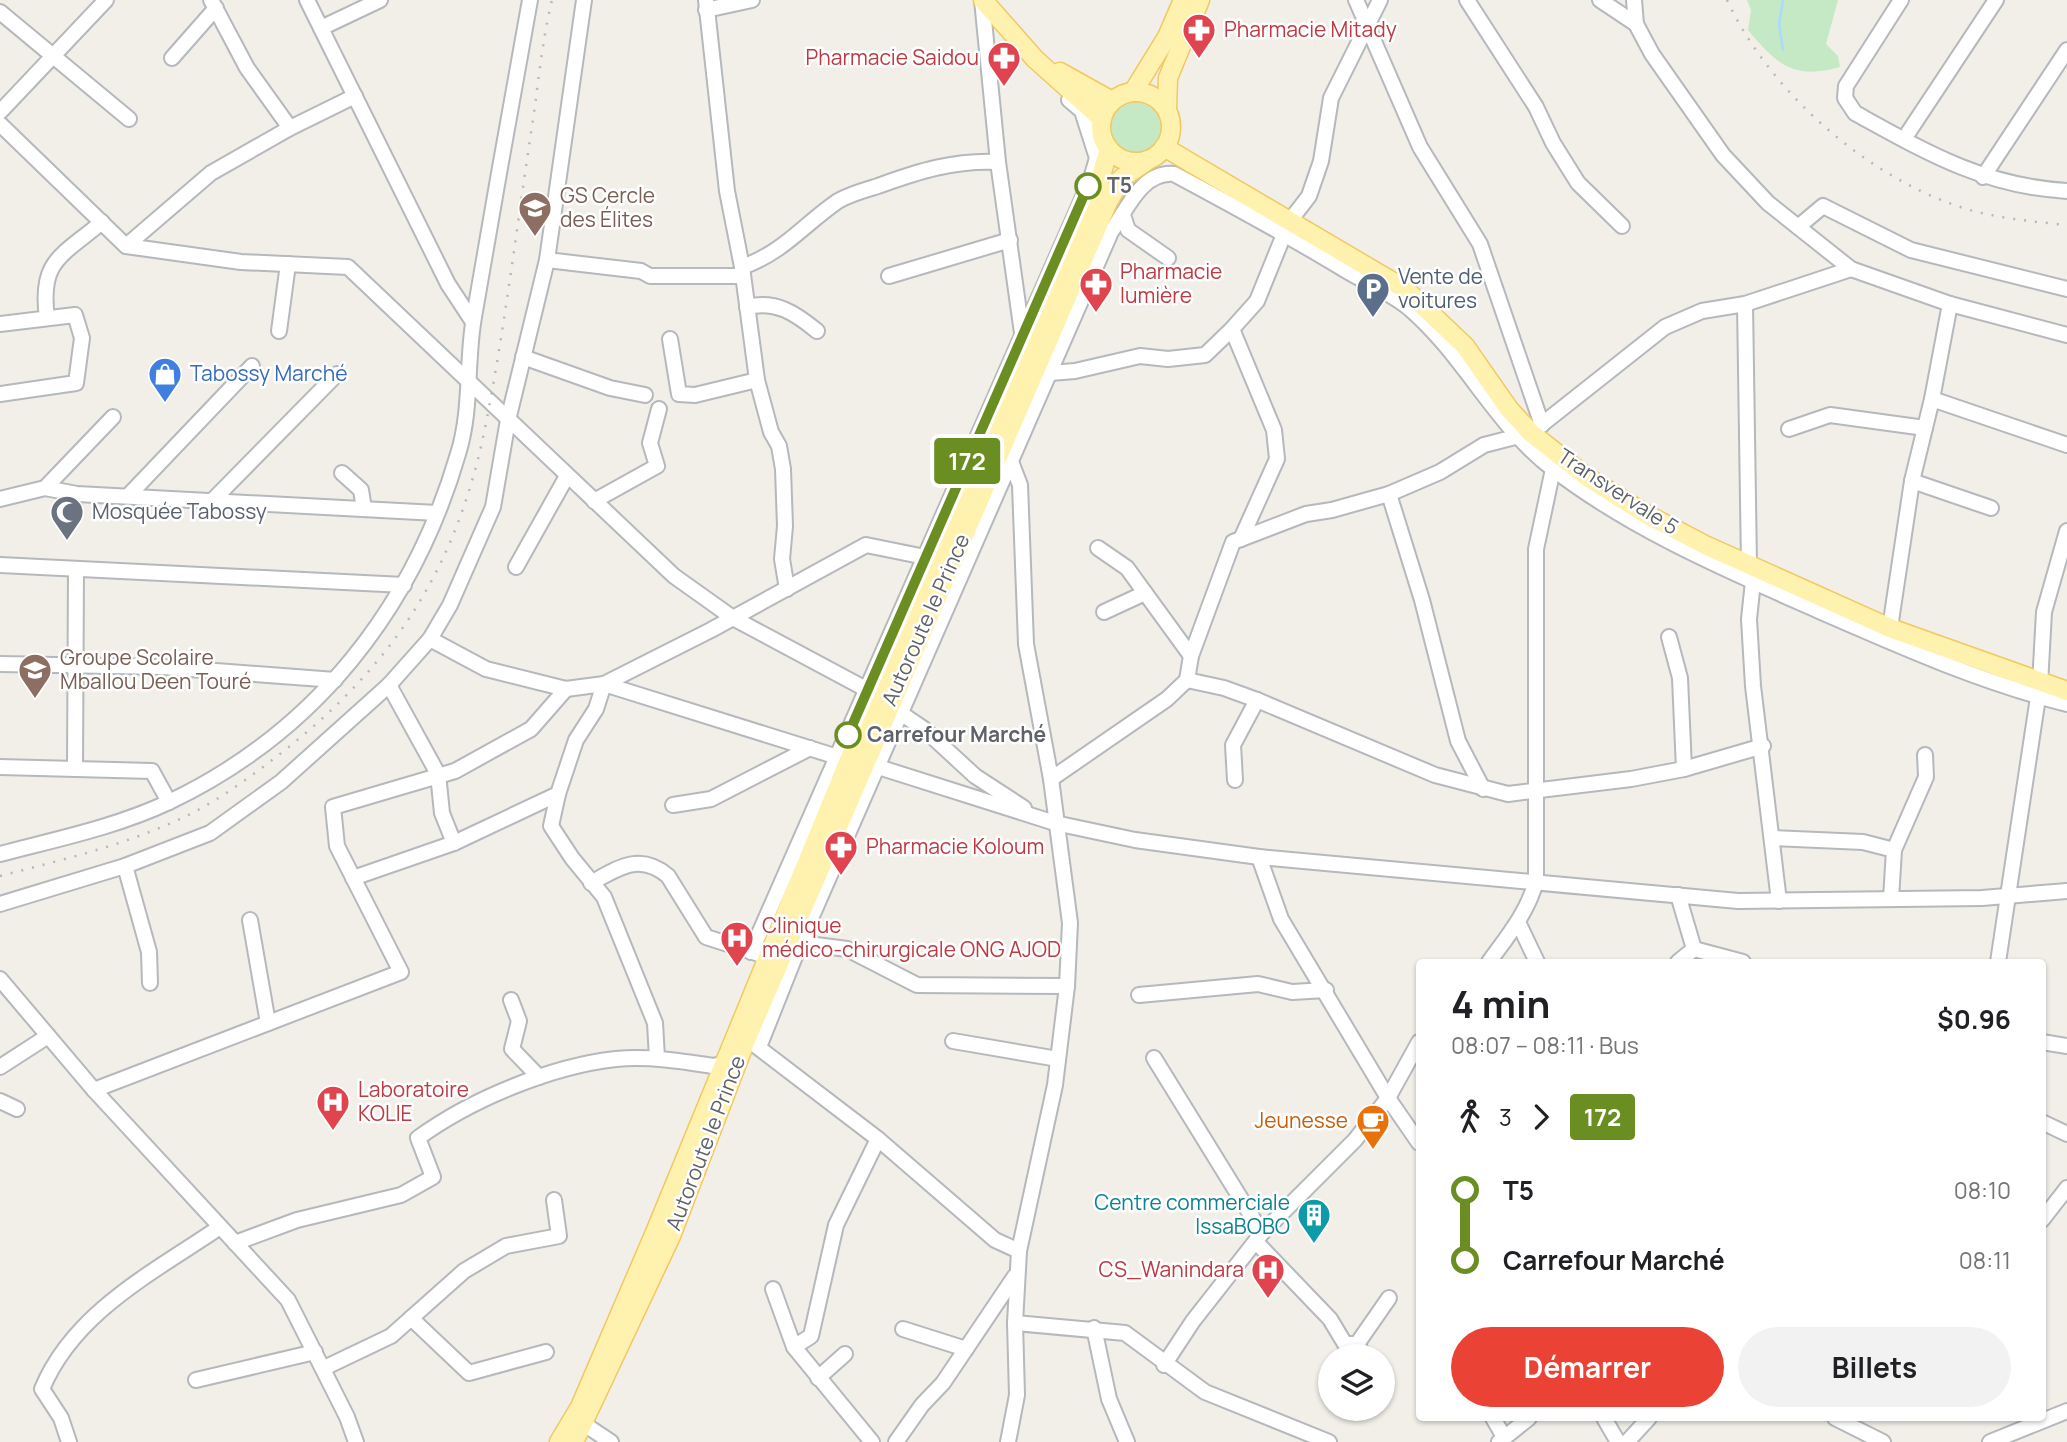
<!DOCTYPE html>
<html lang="fr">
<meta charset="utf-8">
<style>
body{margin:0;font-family:Manrope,sans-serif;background:#f2f2f2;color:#202124;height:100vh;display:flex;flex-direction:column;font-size:26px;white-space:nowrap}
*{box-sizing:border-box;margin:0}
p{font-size:23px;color:#757577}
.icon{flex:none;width:38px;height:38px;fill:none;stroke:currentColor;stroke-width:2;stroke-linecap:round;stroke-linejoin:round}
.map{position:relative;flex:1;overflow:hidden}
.sheet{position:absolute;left:1416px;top:959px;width:630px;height:462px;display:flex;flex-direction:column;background:#fff;border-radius:7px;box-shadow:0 2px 5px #0004}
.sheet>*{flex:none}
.badge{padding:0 14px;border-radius:5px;font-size:24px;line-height:46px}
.tools{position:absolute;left:1318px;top:1344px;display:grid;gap:14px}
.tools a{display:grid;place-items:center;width:77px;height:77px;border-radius:50%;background:#fff;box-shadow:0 2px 5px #0004;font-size:35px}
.map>.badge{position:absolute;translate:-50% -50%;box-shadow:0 0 0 4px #fff}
.legs{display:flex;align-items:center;gap:10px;height:77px;padding:0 35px;font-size:23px}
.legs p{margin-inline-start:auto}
.head{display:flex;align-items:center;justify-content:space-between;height:119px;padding:0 35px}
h1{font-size:38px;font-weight:700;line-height:52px}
.primary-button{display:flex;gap:14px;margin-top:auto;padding:14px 35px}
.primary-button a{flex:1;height:80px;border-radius:42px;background:#ea4335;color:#fff;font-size:28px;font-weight:700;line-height:80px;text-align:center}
.primary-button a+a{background:#f2f2f2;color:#202124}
ul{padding:0 35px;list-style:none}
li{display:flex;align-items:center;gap:24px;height:70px;font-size:26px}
li i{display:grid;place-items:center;width:10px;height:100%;margin:0 9px;background:currentColor}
li i::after{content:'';width:18px;height:18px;margin:-9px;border:5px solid;border-radius:50%;background:#fff}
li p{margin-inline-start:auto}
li:first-child i{background:linear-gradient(#0000 50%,currentColor 0)}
li:last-child i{background:linear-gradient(currentColor 50%,#0000 0)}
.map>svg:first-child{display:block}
</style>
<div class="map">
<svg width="2067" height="1442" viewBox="0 0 2067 1442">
<rect width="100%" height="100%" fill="#f1efe8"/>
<g fill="#c5e8c5">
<path d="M1747,0H1838L1826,44L1838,56L1840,67C1794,80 1777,65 1748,30L1751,10Z"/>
<circle cx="1135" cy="125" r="28"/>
</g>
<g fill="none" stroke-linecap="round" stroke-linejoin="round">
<polyline stroke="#aadaff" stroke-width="2.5" points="1783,0 1779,24 1783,50"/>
<defs>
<g id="minor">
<polyline points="211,0 247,68 290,128"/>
<polyline points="307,0 448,284 473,322"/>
<polyline points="706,0 727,191 742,267 757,380 771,432 779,446 783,469 785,526 782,559 787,589"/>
<polyline points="982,0 998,162 1022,333"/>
<polyline points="1356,0 1420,147 1480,244 1542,425"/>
<polyline points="1467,0 1536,107 1553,143 1578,183 1622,226"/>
<polyline points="1600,0 1636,24"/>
<polyline points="1634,0 1636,24 1652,54 1723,155 1768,203 1851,269 1950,304 2067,335"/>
<path d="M1901,0L1846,86L1845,98L1855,113C1926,152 1983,186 2067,191"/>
<polyline points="706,10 752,0"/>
<polyline points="0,12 129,119"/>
<polyline points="321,28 380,0"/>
<polyline points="172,58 216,8"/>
<polyline points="0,112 106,0"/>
<polyline points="0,124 126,246 241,262 348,267 674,576 733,618 877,695"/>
<polyline points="1904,139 1996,0"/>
<polyline points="1983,177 2067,50"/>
<polyline points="1123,215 1128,230 1168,258"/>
<polyline points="1798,227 1823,206 1911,250 2067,289"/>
<polyline points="126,246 211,173 290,128 355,96"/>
<polyline points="547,260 641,271 650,276 741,276"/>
<path d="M742,267C784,252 803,225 838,201C850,194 865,190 878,186C919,171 954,160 998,162"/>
<polyline points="889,276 1010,240"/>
<polyline points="1745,304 1749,565"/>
<path d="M747,307C776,300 795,313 817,331"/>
<path d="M47,318C39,260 62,256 102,222"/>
<polyline points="0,324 75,315 82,338 76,383 0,394"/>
<polyline points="1232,329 1274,430 1277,459 1241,539"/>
<polyline points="279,331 288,264"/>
<polyline points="670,339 679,394 695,395 757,380"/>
<polyline points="523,357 610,388 645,395"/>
<polyline points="1050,373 1075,371 1140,356 1168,359 1205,355 1232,329 1257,301 1289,222 1309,196 1321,161 1331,98 1380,0"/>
<polyline points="1932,399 2067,445"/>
<polyline points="1789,429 1830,415 1925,428"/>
<polyline points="342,473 361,490 364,509"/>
<polyline points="1912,481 1991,508"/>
<polyline points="45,488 77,494 437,513"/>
<polyline points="1389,494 1422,600 1458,741 1483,789"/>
<polyline points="128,496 252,366"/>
<polyline points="0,499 45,488 113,417"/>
<polyline points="213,500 337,374"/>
<polyline points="594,501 657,466 650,443 659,409"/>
<polyline points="1098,548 1127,568 1191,656"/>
<polyline points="0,565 404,585"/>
<polyline points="516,567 567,476"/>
<polyline points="1754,572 1749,619 1753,686 1779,901"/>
<polyline points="1104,612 1145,593"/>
<polyline points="1890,628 1912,481 1932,399 1950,304"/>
<polyline points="1669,637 1680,678 1684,769"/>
<polyline points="430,639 486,669 566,689 604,684 711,630 866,545 925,557"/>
<polyline points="0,664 163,667 335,680"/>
<polyline points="1187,680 1191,656 1233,542 1306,514 1332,510 1389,494 1440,472 1484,445 1531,433 1665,327 1702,311 1745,304 1851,269"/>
<polyline points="389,685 438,774 442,813 454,843"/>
<polyline points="893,708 924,729 975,776 1024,808"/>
<polyline points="872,765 1055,823 1135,840 1259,857 1738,901 1982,898 2067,891"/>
<polyline points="0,767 152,771 169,802"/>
<polyline points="75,769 76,570"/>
<polyline points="1051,779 1167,699 1187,680 1224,688 1257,700 1435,775 1508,794 1631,779 1684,769 1763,746"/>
<polyline points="1235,780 1233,745 1257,700"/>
<polyline points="558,794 551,826 572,858 604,897 655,1023 657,1058"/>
<polyline points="673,805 711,799 810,748"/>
<polyline points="1772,838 1863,842 1894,850 1891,899"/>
<polyline points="1894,850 1926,777 1925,755"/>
<path d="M0,854C57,839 116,827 169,802C316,732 413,608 458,454C472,410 466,362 474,317C492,211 511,106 530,0"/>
<polyline points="1259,857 1281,919 1388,1098 1419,1143"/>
<polyline points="125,866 149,952 150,983"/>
<polyline points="353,878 454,843 558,794 576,740 596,709 604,684 844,759"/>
<path d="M591,883C618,868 640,852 668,876L706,937L759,954"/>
<polyline points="0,904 125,866 210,833 281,782 389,685 430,639 450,605 493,507 508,420 547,260 584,0"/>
<polyline points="250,920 268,1023"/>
<polyline points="1518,922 1537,962"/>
<polyline points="802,939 816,945 847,949 917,985 1067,986"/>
<polyline points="1694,949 1743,962"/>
<polyline points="751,952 1091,179 1097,158 1082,111 1069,100"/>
<path d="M1489,962C1507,937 1528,912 1536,881V549L1553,469"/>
<polyline points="1678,962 1694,949 1678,895"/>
<polyline points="1998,962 2040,684 2044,612 2067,531"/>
<polyline points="0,979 94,1090 288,1300 347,1417 356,1442"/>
<polyline points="1139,995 1258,984 1292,992 1326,990"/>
<polyline points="511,1000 519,1021 512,1049 539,1077"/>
<polyline points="953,1041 1058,1059"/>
<polyline points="751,1042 878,1139 995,1240 1019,1251"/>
<polyline points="2042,1042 2067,1046"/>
<path d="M759,1047L802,939L1111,232C1127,209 1142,171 1174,174C1232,205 1289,236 1345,270C1365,282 1391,293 1409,308C1464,355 1495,425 1553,469C1632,530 1729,571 1819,611C1899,646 1982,683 2067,704"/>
<polyline points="1154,1058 1262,1233"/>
<polyline points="0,1067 48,1036"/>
<polyline points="94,1090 401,972 337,846 333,807 455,771 531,729 566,689"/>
<polyline points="0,1101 17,1109"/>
<polyline points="2042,1122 2067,1134"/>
<polyline points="2042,1220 2067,1188"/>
<path d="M235,1243L297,1220L401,1195L433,1177L418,1138C470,1100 551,1066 616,1059C649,1056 681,1061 713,1066L722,1064"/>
<polyline points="1257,1243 1330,1319 1345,1344 1357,1344 1364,1356"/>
<polyline points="773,1289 794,1347 872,1442"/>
<polyline points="411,1318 469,1373 546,1352"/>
<polyline points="1015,1323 1125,1333 1205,1392 1329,1442"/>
<polyline points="1094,1328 1109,1399 1127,1442"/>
<polyline points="903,1329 966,1349"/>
<polyline points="1357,1344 1389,1298"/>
<polyline points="794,1347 811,1336 836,1225 878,1139"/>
<polyline points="1164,1365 1193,1321 1262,1233 1355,1140 1388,1098 1419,1042"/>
<polyline points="324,1368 391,1336 464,1271 506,1246 559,1236 554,1200"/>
<polyline points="818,1378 845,1354"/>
<polyline points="196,1380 315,1352"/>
<polyline points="1493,1418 1504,1437"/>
<polyline points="1604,1418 1618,1442"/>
<polyline points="1835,1418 1883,1442"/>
<polyline points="584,1424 611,1442"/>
<path d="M69,1442L61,1418L42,1389C74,1312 154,1272 220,1227"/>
<polyline points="896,1442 922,1405 943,1383 1015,1276"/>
<polyline points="1008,1442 1017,1395 1015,1323 1019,1251 1055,1085 1067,986 1070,923 1051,779 1026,644 1020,485 1010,459"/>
<polyline points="1499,1442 1529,1418"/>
<polyline points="1627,1442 1649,1418"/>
<polyline points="1990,1442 2067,1411"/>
</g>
<g id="major">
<polyline points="983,0 1035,59 1102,119"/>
<polyline points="1060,72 1112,101"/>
<polyline points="1133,92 1167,37 1183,0"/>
<circle cx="1136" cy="127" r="35"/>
<polyline points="1167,110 1168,78 1200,0"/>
<polyline points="1164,147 1405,289 1465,346 1509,409 1531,433 1587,477 1644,513 1705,545 1890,628 2067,691"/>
<polyline points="559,1442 580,1407 656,1230 849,760 1095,196 1109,149"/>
<polyline points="574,1442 671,1236 746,1040 1108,202 1122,178 1148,160"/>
</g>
</defs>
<use href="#minor" stroke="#b5b8bc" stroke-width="18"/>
<use href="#major" stroke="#f2c960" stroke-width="21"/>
<use href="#minor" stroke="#fff" stroke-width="14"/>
<use href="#major" stroke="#fff2af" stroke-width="18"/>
<g stroke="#b6b7b8" stroke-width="2.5" stroke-dasharray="2 9" stroke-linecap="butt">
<path d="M1727,0C1771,95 1875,185 1977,212C2007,219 2036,222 2067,225"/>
<path d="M0,876C61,860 122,846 180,819C215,803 249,778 280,754C394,665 458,566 486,423C506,321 518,216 534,113C539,75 543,37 552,0"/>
</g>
</g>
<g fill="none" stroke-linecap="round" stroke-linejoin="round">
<defs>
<polyline id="line-1" points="848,735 1088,186"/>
</defs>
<use href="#line-1" stroke="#fff" stroke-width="16"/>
<use href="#line-1" stroke="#6b8e23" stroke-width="10"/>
</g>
<defs>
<symbol id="pharmacy-pin" viewBox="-11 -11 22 30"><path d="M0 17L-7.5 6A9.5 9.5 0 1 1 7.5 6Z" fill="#e0444e" stroke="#fff"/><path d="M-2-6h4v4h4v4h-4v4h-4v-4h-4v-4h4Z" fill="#fff"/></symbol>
<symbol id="school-pin" viewBox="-11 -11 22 30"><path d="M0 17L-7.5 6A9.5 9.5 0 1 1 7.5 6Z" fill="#8d6e63" stroke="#fff"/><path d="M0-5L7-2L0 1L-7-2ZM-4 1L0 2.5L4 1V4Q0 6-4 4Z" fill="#fff"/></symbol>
<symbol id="parking-pin" viewBox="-11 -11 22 30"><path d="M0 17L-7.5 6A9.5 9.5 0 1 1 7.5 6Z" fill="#5c6f8a" stroke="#fff"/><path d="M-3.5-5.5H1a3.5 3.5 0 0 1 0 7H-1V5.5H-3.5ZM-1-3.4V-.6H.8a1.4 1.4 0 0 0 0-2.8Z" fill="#fff"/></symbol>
<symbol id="shop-pin" viewBox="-11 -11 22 30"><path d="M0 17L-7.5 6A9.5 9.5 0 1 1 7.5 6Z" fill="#3f7fe0" stroke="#fff"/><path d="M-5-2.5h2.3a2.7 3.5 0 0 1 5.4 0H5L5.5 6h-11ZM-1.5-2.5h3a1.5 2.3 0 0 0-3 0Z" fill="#fff"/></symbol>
<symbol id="mosque-pin" viewBox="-11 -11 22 30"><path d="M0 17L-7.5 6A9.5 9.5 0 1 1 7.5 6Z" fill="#6b7280" stroke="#fff"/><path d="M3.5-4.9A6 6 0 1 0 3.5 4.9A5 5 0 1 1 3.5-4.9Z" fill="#fff"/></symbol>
<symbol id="hospital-pin" viewBox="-11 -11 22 30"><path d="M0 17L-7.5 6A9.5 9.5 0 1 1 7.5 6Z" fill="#e0444e" stroke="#fff"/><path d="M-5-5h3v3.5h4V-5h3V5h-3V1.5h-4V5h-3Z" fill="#fff"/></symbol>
<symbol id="cafe-pin" viewBox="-11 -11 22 30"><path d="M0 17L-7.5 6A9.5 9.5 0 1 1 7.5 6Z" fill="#e8710a" stroke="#fff"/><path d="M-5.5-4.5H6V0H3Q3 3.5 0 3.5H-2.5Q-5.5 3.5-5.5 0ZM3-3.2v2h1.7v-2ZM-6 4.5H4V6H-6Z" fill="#fff"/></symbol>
<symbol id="building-pin" viewBox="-11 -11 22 30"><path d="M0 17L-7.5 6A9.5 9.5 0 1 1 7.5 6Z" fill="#0f9aa8" stroke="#fff"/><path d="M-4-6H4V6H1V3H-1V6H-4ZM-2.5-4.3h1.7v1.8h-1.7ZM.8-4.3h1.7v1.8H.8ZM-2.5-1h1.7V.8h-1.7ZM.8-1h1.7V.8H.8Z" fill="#fff"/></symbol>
</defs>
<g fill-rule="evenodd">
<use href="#pharmacy-pin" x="1180" y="11" width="38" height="52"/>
<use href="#pharmacy-pin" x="985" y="39" width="38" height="52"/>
<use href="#school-pin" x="516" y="189" width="38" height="52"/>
<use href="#pharmacy-pin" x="1077" y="265" width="38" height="52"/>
<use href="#parking-pin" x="1354" y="270" width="38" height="52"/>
<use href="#shop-pin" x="146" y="355" width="38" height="52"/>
<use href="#mosque-pin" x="48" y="493" width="38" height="52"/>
<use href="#school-pin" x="16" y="651" width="38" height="52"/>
<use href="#pharmacy-pin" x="822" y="828" width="38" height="52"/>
<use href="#hospital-pin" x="718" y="919" width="38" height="52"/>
<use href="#hospital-pin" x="314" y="1083" width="38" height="52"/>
<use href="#cafe-pin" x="1354" y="1102" width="38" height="52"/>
<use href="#building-pin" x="1295" y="1196" width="38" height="52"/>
<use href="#hospital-pin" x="1249" y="1251" width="38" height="52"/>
</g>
<g fill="#fff" stroke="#6b8e23" stroke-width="3.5">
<circle cx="1088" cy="186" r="12"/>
<circle cx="848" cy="735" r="12"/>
</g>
<g text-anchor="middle" stroke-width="5" stroke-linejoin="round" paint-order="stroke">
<g font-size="21" fill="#be3a42" stroke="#fff" text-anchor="start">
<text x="1224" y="37">Pharmacie Mitady</text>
<text x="979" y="65" text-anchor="end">Pharmacie Saidou</text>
<text x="1120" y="279">Pharmacie<tspan x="1120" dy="24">lumière</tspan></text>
<text x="866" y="854">Pharmacie Koloum</text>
<text x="762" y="933">Clinique<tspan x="762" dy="24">médico-chirurgicale ONG AJOD</tspan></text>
<text x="358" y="1097">Laboratoire<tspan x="358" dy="24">KOLIE</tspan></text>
<text x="1244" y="1277" text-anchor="end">CS_Wanindara</text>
</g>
<g font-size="21" font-weight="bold" fill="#5f6368" stroke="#fff" text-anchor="start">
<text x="1107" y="193">T5</text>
<text x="867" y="742">Carrefour Marché</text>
</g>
<g font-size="21" fill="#785e54" stroke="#fff" text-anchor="start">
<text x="560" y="203">GS Cercle<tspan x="560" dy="24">des Élites</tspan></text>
<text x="60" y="665">Groupe Scolaire<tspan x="60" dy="24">Mballou Deen Touré</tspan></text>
</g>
<g font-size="21" fill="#4e5e75" stroke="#fff" text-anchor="start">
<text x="1398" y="284">Vente de<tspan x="1398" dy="24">voitures</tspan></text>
</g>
<g font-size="21" fill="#366cbe" stroke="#fff" text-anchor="start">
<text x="190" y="381">Tabossy Marché</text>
</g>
<g font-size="21" fill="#5f6368" stroke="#fff">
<text transform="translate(1618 492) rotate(33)" y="7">Transvervale 5</text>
<text transform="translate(926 620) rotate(-66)" y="7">Autoroute le Prince</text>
<text transform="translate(706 1143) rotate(-69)" y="7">Autoroute le Prince</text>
</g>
<g font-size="21" fill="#5b616d" stroke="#fff" text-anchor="start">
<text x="92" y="519">Mosquée Tabossy</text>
</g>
<g font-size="21" fill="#c56008" stroke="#fff" text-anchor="end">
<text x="1348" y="1128">Jeunesse</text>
</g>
<g font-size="21" fill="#0d838f" stroke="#fff" text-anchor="end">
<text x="1290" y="1210">Centre commerciale<tspan x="1290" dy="24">IssaBOBO</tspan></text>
</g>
</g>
</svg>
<div class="tools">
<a><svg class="icon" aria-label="layers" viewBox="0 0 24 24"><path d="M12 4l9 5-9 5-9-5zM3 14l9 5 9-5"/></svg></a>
</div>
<b class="badge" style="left:967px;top:461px;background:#6b8e23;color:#fff">172</b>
<section class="sheet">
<div class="head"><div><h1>4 min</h1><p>08:07 – 08:11 · Bus</p></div><b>$0.96</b></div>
<div class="legs"><svg class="icon" aria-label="walk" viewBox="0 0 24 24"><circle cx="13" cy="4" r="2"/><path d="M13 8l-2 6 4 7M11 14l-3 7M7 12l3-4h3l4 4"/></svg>3<svg class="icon" aria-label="forward" viewBox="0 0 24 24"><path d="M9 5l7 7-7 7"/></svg><b class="badge" style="background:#6b8e23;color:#fff">172</b></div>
<ul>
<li><i style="color:#6b8e23"></i><b>T5</b><p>08:10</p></li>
<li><i style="color:#6b8e23"></i><b>Carrefour Marché</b><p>08:11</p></li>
</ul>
<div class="primary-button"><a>Démarrer</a><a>Billets</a></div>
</section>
</div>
